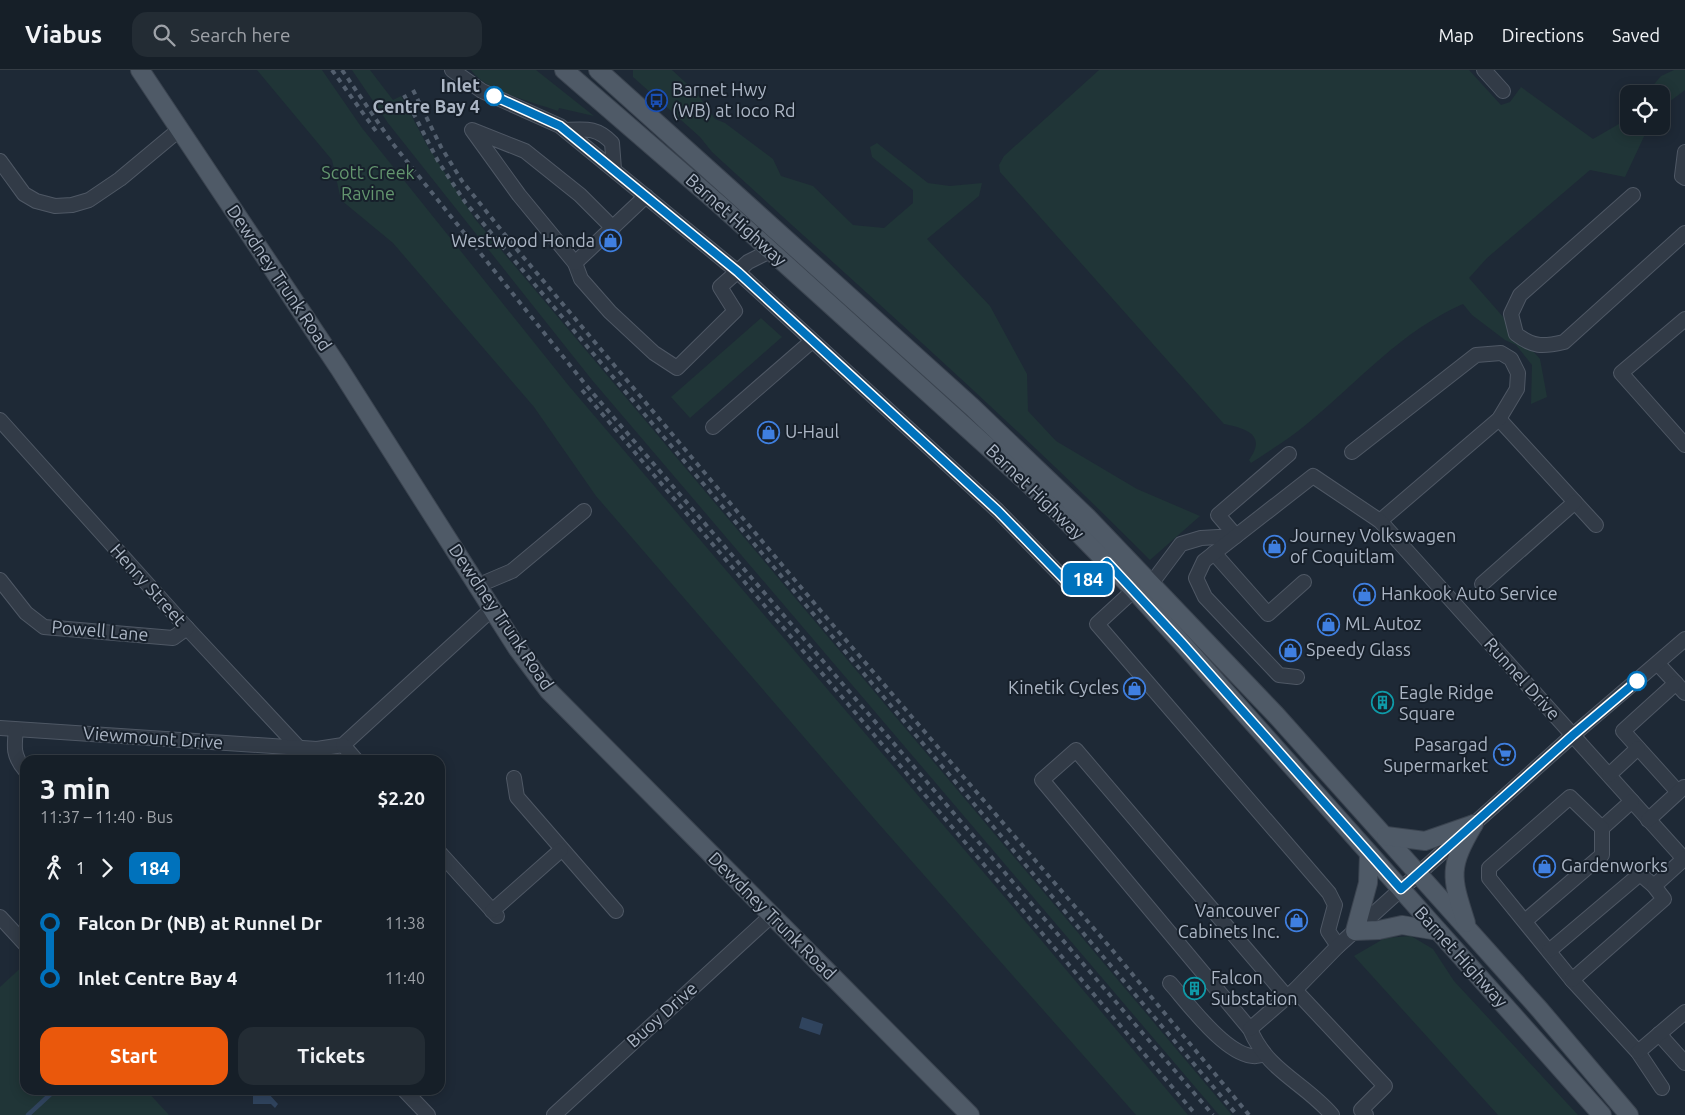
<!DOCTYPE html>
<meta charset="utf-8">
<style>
body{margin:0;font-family:Ubuntu,sans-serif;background:#232c34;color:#f1f3f6;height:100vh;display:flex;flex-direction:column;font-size:19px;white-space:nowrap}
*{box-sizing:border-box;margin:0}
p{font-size:16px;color:#9ea2a8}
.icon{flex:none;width:28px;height:28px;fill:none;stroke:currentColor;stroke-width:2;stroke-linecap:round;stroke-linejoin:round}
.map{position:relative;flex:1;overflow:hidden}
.details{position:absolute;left:20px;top:685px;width:425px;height:340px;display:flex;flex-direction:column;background:#161f28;border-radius:15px;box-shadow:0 2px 12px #0003,0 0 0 1px #353d45}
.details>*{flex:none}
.badge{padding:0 10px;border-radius:8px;font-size:18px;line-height:32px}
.buttons{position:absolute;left:1620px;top:15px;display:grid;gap:10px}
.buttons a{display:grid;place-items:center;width:50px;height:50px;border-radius:10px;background:#161f28;box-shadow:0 2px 12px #0003,0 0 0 1px #353d45;font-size:25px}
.map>.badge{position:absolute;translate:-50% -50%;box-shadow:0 0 0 2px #fff}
.legs{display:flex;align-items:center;gap:8px;height:55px;padding:0 20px;font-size:16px}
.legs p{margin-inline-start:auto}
.summary{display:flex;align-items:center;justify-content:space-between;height:85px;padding:0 20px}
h1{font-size:28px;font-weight:700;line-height:38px}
.action{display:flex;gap:10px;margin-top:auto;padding:10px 20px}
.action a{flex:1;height:58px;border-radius:15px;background:#ea580c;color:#fff;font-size:20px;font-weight:700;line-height:58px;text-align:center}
.action a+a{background:#232c34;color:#f1f3f6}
ul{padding:0 20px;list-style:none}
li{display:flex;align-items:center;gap:18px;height:55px;font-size:19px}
li i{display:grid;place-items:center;width:8px;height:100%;margin:0 6px;background:currentColor}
li i::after{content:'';width:12px;height:12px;margin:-6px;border:4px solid;border-radius:50%;background:#161f28}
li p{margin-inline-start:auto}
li:first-child i{background:linear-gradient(#0000 50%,currentColor 0)}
li:last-child i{background:linear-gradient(currentColor 50%,#0000 0)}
header{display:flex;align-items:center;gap:30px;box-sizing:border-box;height:70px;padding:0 25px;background:#161f28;border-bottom:1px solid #353d45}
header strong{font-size:24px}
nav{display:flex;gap:28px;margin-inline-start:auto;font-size:18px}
.search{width:350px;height:45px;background:#232c34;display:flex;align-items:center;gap:12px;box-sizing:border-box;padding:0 18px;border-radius:15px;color:#9ea2a8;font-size:19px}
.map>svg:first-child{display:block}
</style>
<header>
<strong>Viabus</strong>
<div class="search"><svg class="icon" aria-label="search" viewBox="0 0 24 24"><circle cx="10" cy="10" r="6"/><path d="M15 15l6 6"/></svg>Search here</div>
<nav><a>Map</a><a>Directions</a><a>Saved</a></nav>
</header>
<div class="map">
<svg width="1685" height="1045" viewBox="0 0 1685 1045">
<rect width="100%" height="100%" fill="#1e2936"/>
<g fill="#203537">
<polygon points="257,0 322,0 362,58 569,316 1031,858 1188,1045 1136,1045 878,753 596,426 534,337 393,173 341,130 332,90"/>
<polygon points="352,0 370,0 393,30 401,26 428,77 475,149 1232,1045 1219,1045 592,310 388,53"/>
<path d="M471,0H536L594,46L559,38L558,41C533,32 486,22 471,0Z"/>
<path d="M633,0H672L696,22L715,49L725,53L773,89L781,106L813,116L853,155L884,158L913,133V120L872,87L870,77L877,73L928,113L950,116L982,113L979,126L927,169L990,236L1027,304L1028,341L1056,371L1137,419L1200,446L1150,490C1009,348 859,217 712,82L700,67L633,7Z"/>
<path d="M1099,0H1469L1501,35L1510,32L1521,17L1593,69L1624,51L1629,45V56H1649L1625,107L1590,100L1487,188L1469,208L1540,289L1547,327L1531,334L1532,295L1516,275L1505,270L1472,245L1463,234C1401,261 1359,311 1308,353C1291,368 1270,380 1251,393L1249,390C1268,364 1244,358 1224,354L1000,102L999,95L1004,86Z"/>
<polygon points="1674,0 1685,0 1685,20 1661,38 1661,24 1646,24 1661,6"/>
<polygon points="761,248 782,267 690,348 671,327"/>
<polygon points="1411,866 1433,879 1454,911 1578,1045 1498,1045 1354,886 1385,868"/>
<polygon points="25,894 25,1020 146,1020 169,1045 0,1045 0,917"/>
</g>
<g fill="#30445e">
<polygon points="802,947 823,954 820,965 799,958"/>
<polygon points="253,1023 268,1023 278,1034 275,1038 271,1034 253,1034"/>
</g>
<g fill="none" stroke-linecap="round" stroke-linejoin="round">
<polyline stroke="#30445e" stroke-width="4.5" points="28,1045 55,1020"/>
<defs>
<g id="minor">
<polyline points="452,0 482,21 560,56 738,202 998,441 1073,518 1095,504 1107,492"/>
<polyline points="1484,0 1503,21"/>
<path d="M565,60C586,59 597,57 612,73L614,99"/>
<polyline points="1685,82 1682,106 1685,108"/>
<polyline points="0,91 24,124 36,131 55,136 72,135 89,130 120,109 180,59"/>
<path d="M1633,125L1520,225L1511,244L1516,264C1533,277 1542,277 1564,272L1685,163"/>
<polyline points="613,158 580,125 525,81 472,60 519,125 575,193 581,209 610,242 654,283 677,298 735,241 720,217 748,192 770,181"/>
<polyline points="575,193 646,126"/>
<polyline points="1685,249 1621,303 1685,375"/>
<polyline points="1499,349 1596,455"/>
<polyline points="0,350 187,558 299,678"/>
<polyline points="713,357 812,271"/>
<polyline points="1352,382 1476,285 1501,283 1511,289 1518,303 1517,319 1499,349 1380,451"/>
<polyline points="1214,483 1268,544 1304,512"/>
<polyline points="0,510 26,543 44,557 173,568 187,558"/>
<polyline points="1151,514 1181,474 1201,468 1236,466 1218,445 1289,384"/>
<polyline points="1482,514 1575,432"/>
<polyline points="479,515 512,501 584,441"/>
<polyline points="1134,520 1097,554 1329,823 1335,835 1328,861 1338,876"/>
<polyline points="1658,594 1685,623"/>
<polyline points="1297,607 1279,605 1205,527 1196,508 1204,491 1313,406 1380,451 1685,790"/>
<polyline points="1676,613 1623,661 1678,722"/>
<polyline points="0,658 317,679 343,675 493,538"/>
<path d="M16,660C14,677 13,686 25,700"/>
<polyline points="343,675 356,690"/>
<polyline points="1609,705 1638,678"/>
<polyline points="514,708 517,727 616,841"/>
<polyline points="1648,750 1684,717"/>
<polyline points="1602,758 1632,731"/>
<polyline points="440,783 497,846"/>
<polyline points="492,841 561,780"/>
<polyline points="0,847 25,874"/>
<polyline points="1525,851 1602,785 1602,758 1570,727 1489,798 1489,808 1572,910 1638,982 1662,1018"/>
<polyline points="1549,881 1640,804 1654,816"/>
<polyline points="1572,910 1664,829 1654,816 1685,788"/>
<path d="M1170,913C1188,933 1235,999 1264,984"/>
<polyline points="1295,920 1385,1016 1361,1040 1366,1045"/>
<path d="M1287,927L1076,680L1042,710L1250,959C1267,1001 1305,1013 1332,1045"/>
<polyline points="1250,959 1295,920 1338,876 1389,830 1573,665 1685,569"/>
<polyline points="1659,964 1685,993"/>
<polyline points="1638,982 1685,942"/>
<polyline points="404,1020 428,1045"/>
<polyline points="554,1045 772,845"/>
</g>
<g id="major">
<polyline points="140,0 339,298 517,578 549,621 970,1045"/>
<polyline points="564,0 720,135 1042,426 1134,520 1182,573 1602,1045"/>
<polyline points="598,0 972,337 1087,447 1276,645 1540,940 1629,1045"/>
<polyline points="1386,766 1425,771 1474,754"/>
<polyline points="1369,784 1368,813 1355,861 1379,860 1402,855 1438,861"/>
<path d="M1466,853C1451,806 1448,798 1474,754"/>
</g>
</defs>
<use href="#minor" stroke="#4f5865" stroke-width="16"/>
<use href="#major" stroke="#3b4450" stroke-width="20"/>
<use href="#minor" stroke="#323b47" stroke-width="14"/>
<use href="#major" stroke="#4f5a67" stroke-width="18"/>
<g stroke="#535f6e" stroke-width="4" stroke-dasharray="5 5" stroke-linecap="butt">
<polyline points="332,0 378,64"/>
<polyline points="342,0 393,74 585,314 1213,1045"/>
<polyline points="413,20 441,77 462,111 514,176 820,540 1114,882 1249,1045"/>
<polyline points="404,25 438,91 465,132 1237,1045"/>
<polyline points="582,320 1196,1045"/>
</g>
</g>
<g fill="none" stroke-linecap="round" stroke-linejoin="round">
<defs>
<polyline id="line-1" points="494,26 560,56 738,202 998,441 1073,518 1095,504 1107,492 1182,573 1401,819 1573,665 1637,611"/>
</defs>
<use href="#line-1" stroke="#fff" stroke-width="11"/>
<use href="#line-1" stroke="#0072bc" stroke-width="8"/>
</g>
<defs>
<symbol id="bus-ring" viewBox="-11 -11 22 22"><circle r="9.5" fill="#17202b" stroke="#1a4fb4" stroke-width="1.5"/><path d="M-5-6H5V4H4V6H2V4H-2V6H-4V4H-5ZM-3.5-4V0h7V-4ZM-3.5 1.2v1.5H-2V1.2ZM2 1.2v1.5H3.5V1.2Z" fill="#1a4fb4"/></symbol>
<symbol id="shop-ring" viewBox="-11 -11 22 22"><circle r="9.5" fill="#17202b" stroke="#3f7fe0" stroke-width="1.5"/><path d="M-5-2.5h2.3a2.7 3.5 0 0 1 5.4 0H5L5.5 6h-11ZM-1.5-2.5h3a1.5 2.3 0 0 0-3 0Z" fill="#3f7fe0"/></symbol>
<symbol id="building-ring" viewBox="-11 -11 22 22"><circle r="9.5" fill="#17202b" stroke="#0f9aa8" stroke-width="1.5"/><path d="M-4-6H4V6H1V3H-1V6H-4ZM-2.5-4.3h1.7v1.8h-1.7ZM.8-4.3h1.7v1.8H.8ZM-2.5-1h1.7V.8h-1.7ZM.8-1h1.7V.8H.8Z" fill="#0f9aa8"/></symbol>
<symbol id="supermarket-ring" viewBox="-11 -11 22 22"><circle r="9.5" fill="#17202b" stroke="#3f7fe0" stroke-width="1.5"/><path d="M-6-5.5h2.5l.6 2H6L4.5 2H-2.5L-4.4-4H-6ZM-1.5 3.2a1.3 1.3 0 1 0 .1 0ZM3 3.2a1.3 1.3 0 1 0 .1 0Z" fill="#3f7fe0"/></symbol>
</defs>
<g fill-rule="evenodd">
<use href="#bus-ring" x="644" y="18" width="25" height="25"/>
<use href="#shop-ring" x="598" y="158" width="25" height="25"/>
<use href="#shop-ring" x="756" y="350" width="25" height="25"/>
<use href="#shop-ring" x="1262" y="464" width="25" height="25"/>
<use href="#shop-ring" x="1352" y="512" width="25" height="25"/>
<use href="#shop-ring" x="1316" y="542" width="25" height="25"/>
<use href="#shop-ring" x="1278" y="568" width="25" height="25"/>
<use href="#shop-ring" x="1122" y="606" width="25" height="25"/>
<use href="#building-ring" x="1370" y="620" width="25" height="25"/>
<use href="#supermarket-ring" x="1492" y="672" width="25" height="25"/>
<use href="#shop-ring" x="1532" y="784" width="25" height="25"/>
<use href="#shop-ring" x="1284" y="838" width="25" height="25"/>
<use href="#building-ring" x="1182" y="906" width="25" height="25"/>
</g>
<g fill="#fff" stroke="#0072bc" stroke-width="2.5">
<circle cx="494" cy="26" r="9"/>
<circle cx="1637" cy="611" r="9"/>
</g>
<g text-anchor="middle" stroke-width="4" stroke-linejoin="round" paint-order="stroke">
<g font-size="18" font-weight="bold" fill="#abb5c4" stroke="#17202b" text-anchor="end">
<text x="480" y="22">Inlet<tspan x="480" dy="21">Centre Bay 4</tspan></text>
</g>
<g font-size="18" fill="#abb5c4" stroke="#17202b" text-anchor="start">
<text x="672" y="26">Barnet Hwy<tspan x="672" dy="21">(WB) at Ioco Rd</tspan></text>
<text x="595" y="177" text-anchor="end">Westwood Honda</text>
<text x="785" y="368">U-Haul</text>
<text x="1290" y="472">Journey Volkswagen<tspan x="1290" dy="21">of Coquitlam</tspan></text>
<text x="1381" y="530">Hankook Auto Service</text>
<text x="1345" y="560">ML Autoz</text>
<text x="1306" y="586">Speedy Glass</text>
<text x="1119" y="624" text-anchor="end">Kinetik Cycles</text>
<text x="1399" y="629">Eagle Ridge<tspan x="1399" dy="21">Square</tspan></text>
<text x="1488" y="681" text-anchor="end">Pasargad<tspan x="1488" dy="21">Supermarket</tspan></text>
<text x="1561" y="802">Gardenworks</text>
<text x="1280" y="847" text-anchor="end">Vancouver<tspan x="1280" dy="21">Cabinets Inc.</tspan></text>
<text x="1211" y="914">Falcon<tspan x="1211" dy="21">Substation</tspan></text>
</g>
<g font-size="18" fill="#63956e" stroke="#17202b">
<text x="368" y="109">Scott Creek<tspan x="368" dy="21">Ravine</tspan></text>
</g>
<g font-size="18" fill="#abb5c4" stroke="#17202b">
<text transform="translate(736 150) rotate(42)" y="6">Barnet Highway</text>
<text transform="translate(279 208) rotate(56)" y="6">Dewdney Trunk Road</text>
<text transform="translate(1035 422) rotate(44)" y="6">Barnet Highway</text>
<text transform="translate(148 515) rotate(48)" y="6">Henry Street</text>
<text transform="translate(501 547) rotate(56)" y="6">Dewdney Trunk Road</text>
<text transform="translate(100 561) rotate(5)" y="6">Powell Lane</text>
<text transform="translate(1522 609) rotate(48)" y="6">Runnel Drive</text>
<text transform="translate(153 668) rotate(4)" y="6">Viewmount Drive</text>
<text transform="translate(772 846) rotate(45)" y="6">Dewdney Trunk Road</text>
<text transform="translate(1461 887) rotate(48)" y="6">Barnet Highway</text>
<text transform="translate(662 945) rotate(-42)" y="6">Buoy Drive</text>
</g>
</g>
</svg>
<div class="buttons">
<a><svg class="icon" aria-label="locate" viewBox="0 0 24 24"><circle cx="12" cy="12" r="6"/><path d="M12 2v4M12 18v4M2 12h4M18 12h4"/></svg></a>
</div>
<b class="badge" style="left:1088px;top:509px;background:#0072bc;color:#fff">184</b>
<section class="details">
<div class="summary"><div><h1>3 min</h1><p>11:37 – 11:40 · Bus</p></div><b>$2.20</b></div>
<div class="legs"><svg class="icon" aria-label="walk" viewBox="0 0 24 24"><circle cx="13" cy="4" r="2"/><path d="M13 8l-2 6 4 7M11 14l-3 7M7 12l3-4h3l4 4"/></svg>1<svg class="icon" aria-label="forward" viewBox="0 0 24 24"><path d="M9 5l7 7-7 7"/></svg><b class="badge" style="background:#0072bc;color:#fff">184</b></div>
<ul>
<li><i style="color:#0072bc"></i><b>Falcon Dr (NB) at Runnel Dr</b><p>11:38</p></li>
<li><i style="color:#0072bc"></i><b>Inlet Centre Bay 4</b><p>11:40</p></li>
</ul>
<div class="action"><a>Start</a><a>Tickets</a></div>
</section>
</div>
